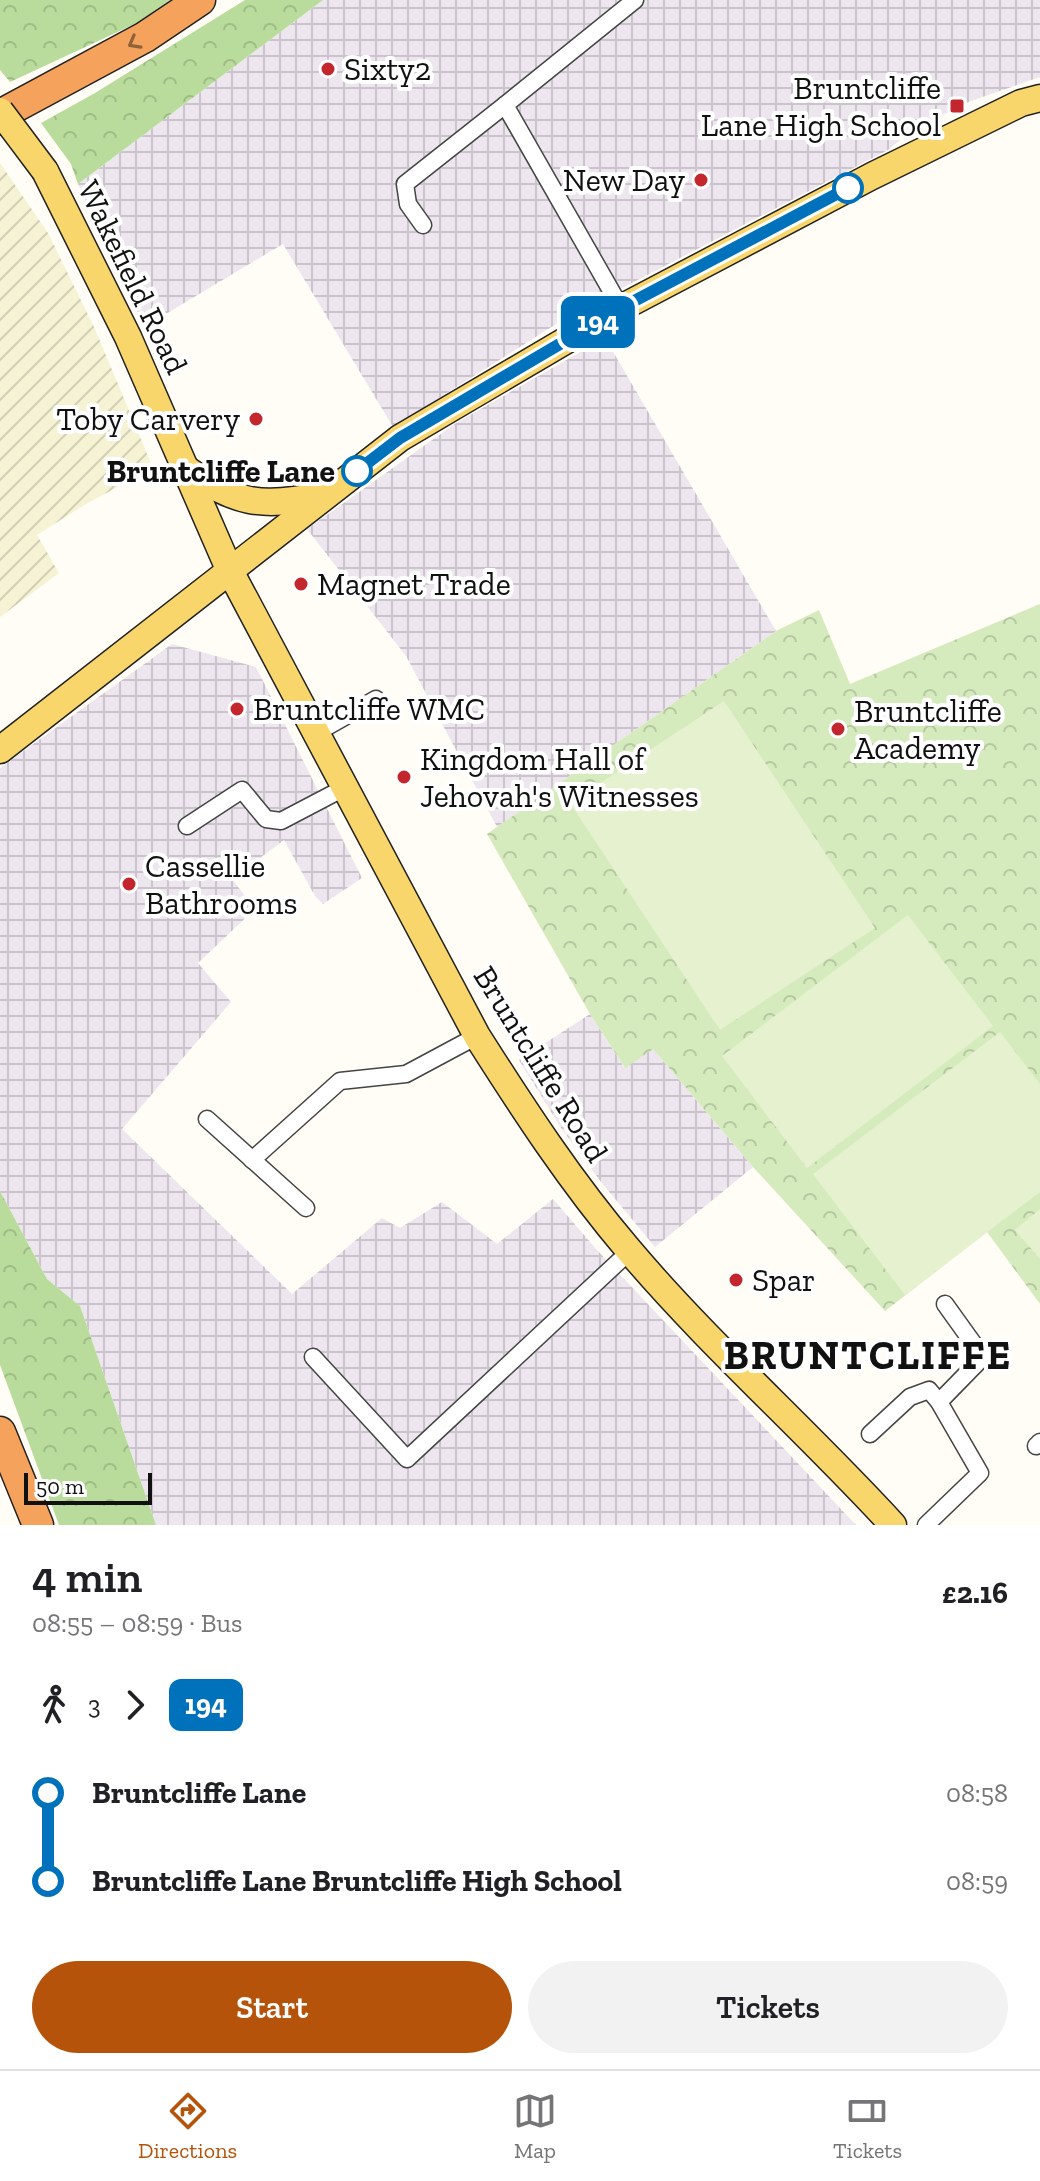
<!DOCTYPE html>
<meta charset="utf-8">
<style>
body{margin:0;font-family:"Zilla Slab",serif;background:#f2f2f2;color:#202124;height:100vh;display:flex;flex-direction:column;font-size:30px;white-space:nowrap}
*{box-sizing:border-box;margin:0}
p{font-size:26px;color:#757577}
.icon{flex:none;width:44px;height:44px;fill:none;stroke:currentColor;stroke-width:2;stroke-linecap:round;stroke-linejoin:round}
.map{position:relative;height:1525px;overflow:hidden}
.panel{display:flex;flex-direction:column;background:#fff;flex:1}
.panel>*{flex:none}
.badge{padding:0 16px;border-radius:12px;font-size:28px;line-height:52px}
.scale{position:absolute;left:24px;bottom:20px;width:128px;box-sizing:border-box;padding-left:8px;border:4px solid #111;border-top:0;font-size:22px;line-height:28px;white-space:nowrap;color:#111;-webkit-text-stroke:6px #fff;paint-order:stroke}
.map>.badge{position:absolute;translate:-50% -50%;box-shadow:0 0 0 4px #fff}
.legs{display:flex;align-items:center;gap:12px;height:88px;padding:0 32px;font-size:26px}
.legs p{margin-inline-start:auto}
.headline{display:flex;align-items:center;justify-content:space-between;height:136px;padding:0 32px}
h1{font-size:44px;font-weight:600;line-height:60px}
.action{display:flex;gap:16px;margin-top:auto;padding:16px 32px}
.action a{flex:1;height:92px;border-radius:48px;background:#b45309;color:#fff;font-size:32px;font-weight:600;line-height:92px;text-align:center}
.action a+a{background:#f2f2f2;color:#202124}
ul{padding:0 32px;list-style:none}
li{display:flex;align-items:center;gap:28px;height:88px;font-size:30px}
li i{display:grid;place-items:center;width:12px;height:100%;margin:0 10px;background:currentColor}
li i::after{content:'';width:20px;height:20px;margin:-10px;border:6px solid;border-radius:50%;background:#fff}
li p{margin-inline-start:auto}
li:first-child i{background:linear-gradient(#0000 50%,currentColor 0)}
li:last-child i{background:linear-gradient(currentColor 50%,#0000 0)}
.tabs{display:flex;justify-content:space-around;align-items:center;height:112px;border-top:2px solid #e0e0e0;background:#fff;font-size:22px;color:#757577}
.tabs a{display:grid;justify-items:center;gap:4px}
.tabs .active{color:#b45309}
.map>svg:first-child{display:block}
</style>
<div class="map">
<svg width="1040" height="1525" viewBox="0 0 1040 1525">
<defs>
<pattern id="industrial-grid" width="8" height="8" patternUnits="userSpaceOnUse" patternTransform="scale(2)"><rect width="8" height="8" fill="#eee6ef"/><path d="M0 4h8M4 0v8" fill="none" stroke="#cbc4cc"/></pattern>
<pattern id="farmland-furrows" width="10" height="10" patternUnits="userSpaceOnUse" patternTransform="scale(2)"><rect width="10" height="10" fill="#f6f3d4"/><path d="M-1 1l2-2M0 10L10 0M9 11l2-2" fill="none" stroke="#d2cfb5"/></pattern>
<pattern id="forest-crowns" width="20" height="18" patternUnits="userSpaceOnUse" patternTransform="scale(2)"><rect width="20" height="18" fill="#b9dc9c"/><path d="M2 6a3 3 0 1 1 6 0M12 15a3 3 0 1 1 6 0" fill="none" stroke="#9ebc85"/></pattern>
<pattern id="park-crowns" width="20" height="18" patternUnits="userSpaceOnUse" patternTransform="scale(2)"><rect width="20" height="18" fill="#d5ebbd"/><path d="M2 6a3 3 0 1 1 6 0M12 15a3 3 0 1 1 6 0" fill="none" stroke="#b6c8a1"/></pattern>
</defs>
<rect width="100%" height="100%" fill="#fffdf5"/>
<g fill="url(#industrial-grid)">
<polygon points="323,0 1040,0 1040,77 971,101 915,128 888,150 572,314 393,427 283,244 144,327 78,184"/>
<polygon points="605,338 776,631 497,827 406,656 307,529 456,423"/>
<polygon points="172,644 256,667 362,878 323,904 315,896 284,840 232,879 255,909 198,963 231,1002 122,1129 292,1294 382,1218 400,1228 442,1202 497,1244 553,1199 597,1250 856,1525 156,1525 80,1306 47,1279 0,1191 0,768"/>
<polygon points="590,1014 624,1067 652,1048 753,1167 655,1247 601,1182 561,1128 519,1060"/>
</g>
<polygon fill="url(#farmland-furrows)" points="0,163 48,233 95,329 153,468 86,504 37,535 59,573 0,617"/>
<g fill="url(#forest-crowns)">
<polygon points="0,0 170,0 137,23 10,82 0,70"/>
<polygon points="245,0 323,0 78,184 71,164 41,123 95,93"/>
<polygon points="0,1191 47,1279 80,1306 156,1525 59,1525 0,1365"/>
</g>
<polygon fill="url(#park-crowns)" points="1040,604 1040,1304 987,1232 885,1311 753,1167 653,1049 625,1068 590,1014 487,834 776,631 819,610 850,684"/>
<g fill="#e6f2cf">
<polygon points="724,701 875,928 720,1030 570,803"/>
<polygon points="908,915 993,1026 807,1168 722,1056"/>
<polygon points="1000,1032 1040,1084 1040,1192 905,1295 813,1174"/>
<polygon points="1040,1209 1040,1259 1015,1230"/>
</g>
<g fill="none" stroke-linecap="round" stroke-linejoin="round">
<defs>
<g id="minor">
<polyline points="423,225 408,204 405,184 505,105"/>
<polyline points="621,308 505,105 635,0"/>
<polyline points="316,733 376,699"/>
<polyline points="187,826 242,790 266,819 281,821 344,788"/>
<polyline points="207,1119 306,1208"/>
<polyline points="252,1160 340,1081 406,1074 477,1036"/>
<polyline points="313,1357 407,1459 630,1251"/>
<polyline points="939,1402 983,1357 945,1304"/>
<polyline points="870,1434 910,1397 929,1390 939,1402 980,1473 926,1525"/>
<polyline points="1036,1446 1040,1442"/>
</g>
<g id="primary">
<path d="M45,171L128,337L229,569L477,1036C524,1110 571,1182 628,1249C710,1346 807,1431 893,1525"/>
<path d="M183,467C235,503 260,509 322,495"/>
<polyline points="0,750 400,438 621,308 872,176 1021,103 1040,98"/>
</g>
<g id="motorway">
<polyline points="0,115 145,37 200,0"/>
<polyline points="0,1432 38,1525"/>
</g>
</defs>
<use href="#minor" stroke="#444" stroke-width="19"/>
<use href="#primary" stroke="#222" stroke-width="29"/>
<use href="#motorway" stroke="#222" stroke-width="33"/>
<use href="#minor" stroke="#fff" stroke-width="16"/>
<use href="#primary" stroke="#f9d66b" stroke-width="26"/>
<use href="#motorway" stroke="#f5a25d" stroke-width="30"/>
<defs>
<polyline id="primary-bridge" points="0,111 45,171"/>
</defs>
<use href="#primary-bridge" stroke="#222" stroke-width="29" stroke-linecap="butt"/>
<use href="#primary-bridge" stroke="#f9d66b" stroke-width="26"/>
</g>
<defs><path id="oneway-chevron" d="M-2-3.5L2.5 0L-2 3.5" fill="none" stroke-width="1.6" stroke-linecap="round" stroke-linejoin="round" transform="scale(2)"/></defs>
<use stroke="#8e613b" href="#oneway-chevron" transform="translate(134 43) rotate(151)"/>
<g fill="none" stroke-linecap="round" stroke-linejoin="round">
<defs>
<polyline id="line-1" points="357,471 400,438 621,308 848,188"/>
</defs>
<use href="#line-1" stroke="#fff" stroke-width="18"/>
<use href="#line-1" stroke="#0072bc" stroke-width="12"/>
</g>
<g fill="#c4262e" stroke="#fff" stroke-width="3">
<circle cx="328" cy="69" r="8"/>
<rect x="949" y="98" width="16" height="16" rx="4"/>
<circle cx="701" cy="180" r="8"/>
<circle cx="256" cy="419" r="8"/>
<circle cx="301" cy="584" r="8"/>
<circle cx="237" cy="709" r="8"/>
<circle cx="838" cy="729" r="8"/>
<circle cx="404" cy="777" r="8"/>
<circle cx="129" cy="884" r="8"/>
<circle cx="736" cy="1280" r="8"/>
</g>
<g fill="#fff" stroke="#0072bc" stroke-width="4">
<circle cx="848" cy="188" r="14"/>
<circle cx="357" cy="471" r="14"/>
</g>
<g text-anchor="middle" stroke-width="8" stroke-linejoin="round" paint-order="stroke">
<g font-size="32" fill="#111" stroke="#fff" text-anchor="start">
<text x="344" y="80">Sixty2</text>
<text x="941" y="99" text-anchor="end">Bruntcliffe<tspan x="941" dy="37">Lane High School</tspan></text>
<text x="685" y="191" text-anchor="end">New Day</text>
<text x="240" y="430" text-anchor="end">Toby Carvery</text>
<text x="317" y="595">Magnet Trade</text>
<text x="253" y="720">Bruntcliffe WMC</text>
<text x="854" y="722">Bruntcliffe<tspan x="854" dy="37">Academy</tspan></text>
<text x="420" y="770">Kingdom Hall of<tspan x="420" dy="37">Jehovah's Witnesses</tspan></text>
<text x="145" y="877">Cassellie<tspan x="145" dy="37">Bathrooms</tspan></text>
<text x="752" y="1291">Spar</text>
</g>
<g font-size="32" fill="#111" stroke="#fff">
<text transform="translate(133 277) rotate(64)" y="11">Wakefield Road</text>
<text transform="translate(541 1064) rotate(58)" y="11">Bruntcliffe Road</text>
</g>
<g font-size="32" font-weight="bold" fill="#111" stroke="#fff" text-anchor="end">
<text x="335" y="482">Bruntcliffe Lane</text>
</g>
<g font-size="40" font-weight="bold" letter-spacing="2" fill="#111" stroke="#fff">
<text x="868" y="1369">BRUNTCLIFFE</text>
</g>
</g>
</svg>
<div class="scale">50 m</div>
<b class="badge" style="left:598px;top:322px;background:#0072bc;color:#fff">194</b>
</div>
<section class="panel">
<div class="headline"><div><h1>4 min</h1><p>08:55 – 08:59 · Bus</p></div><b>£2.16</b></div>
<div class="legs"><svg class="icon" aria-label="walk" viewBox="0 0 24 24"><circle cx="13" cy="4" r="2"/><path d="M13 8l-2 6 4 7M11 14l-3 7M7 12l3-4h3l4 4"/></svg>3<svg class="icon" aria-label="forward" viewBox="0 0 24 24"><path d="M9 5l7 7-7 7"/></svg><b class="badge" style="background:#0072bc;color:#fff">194</b></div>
<ul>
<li><i style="color:#0072bc"></i><b>Bruntcliffe Lane</b><p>08:58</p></li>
<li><i style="color:#0072bc"></i><b>Bruntcliffe Lane Bruntcliffe High School</b><p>08:59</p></li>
</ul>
<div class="action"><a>Start</a><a>Tickets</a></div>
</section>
<nav class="tabs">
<a class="active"><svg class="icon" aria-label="directions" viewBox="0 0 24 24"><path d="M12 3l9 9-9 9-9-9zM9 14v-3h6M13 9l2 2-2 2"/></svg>Directions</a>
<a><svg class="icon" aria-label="map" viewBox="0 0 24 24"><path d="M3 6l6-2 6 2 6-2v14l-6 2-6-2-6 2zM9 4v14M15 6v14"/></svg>Map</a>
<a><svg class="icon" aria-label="tickets" viewBox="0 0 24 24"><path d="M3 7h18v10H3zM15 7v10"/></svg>Tickets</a>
</nav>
